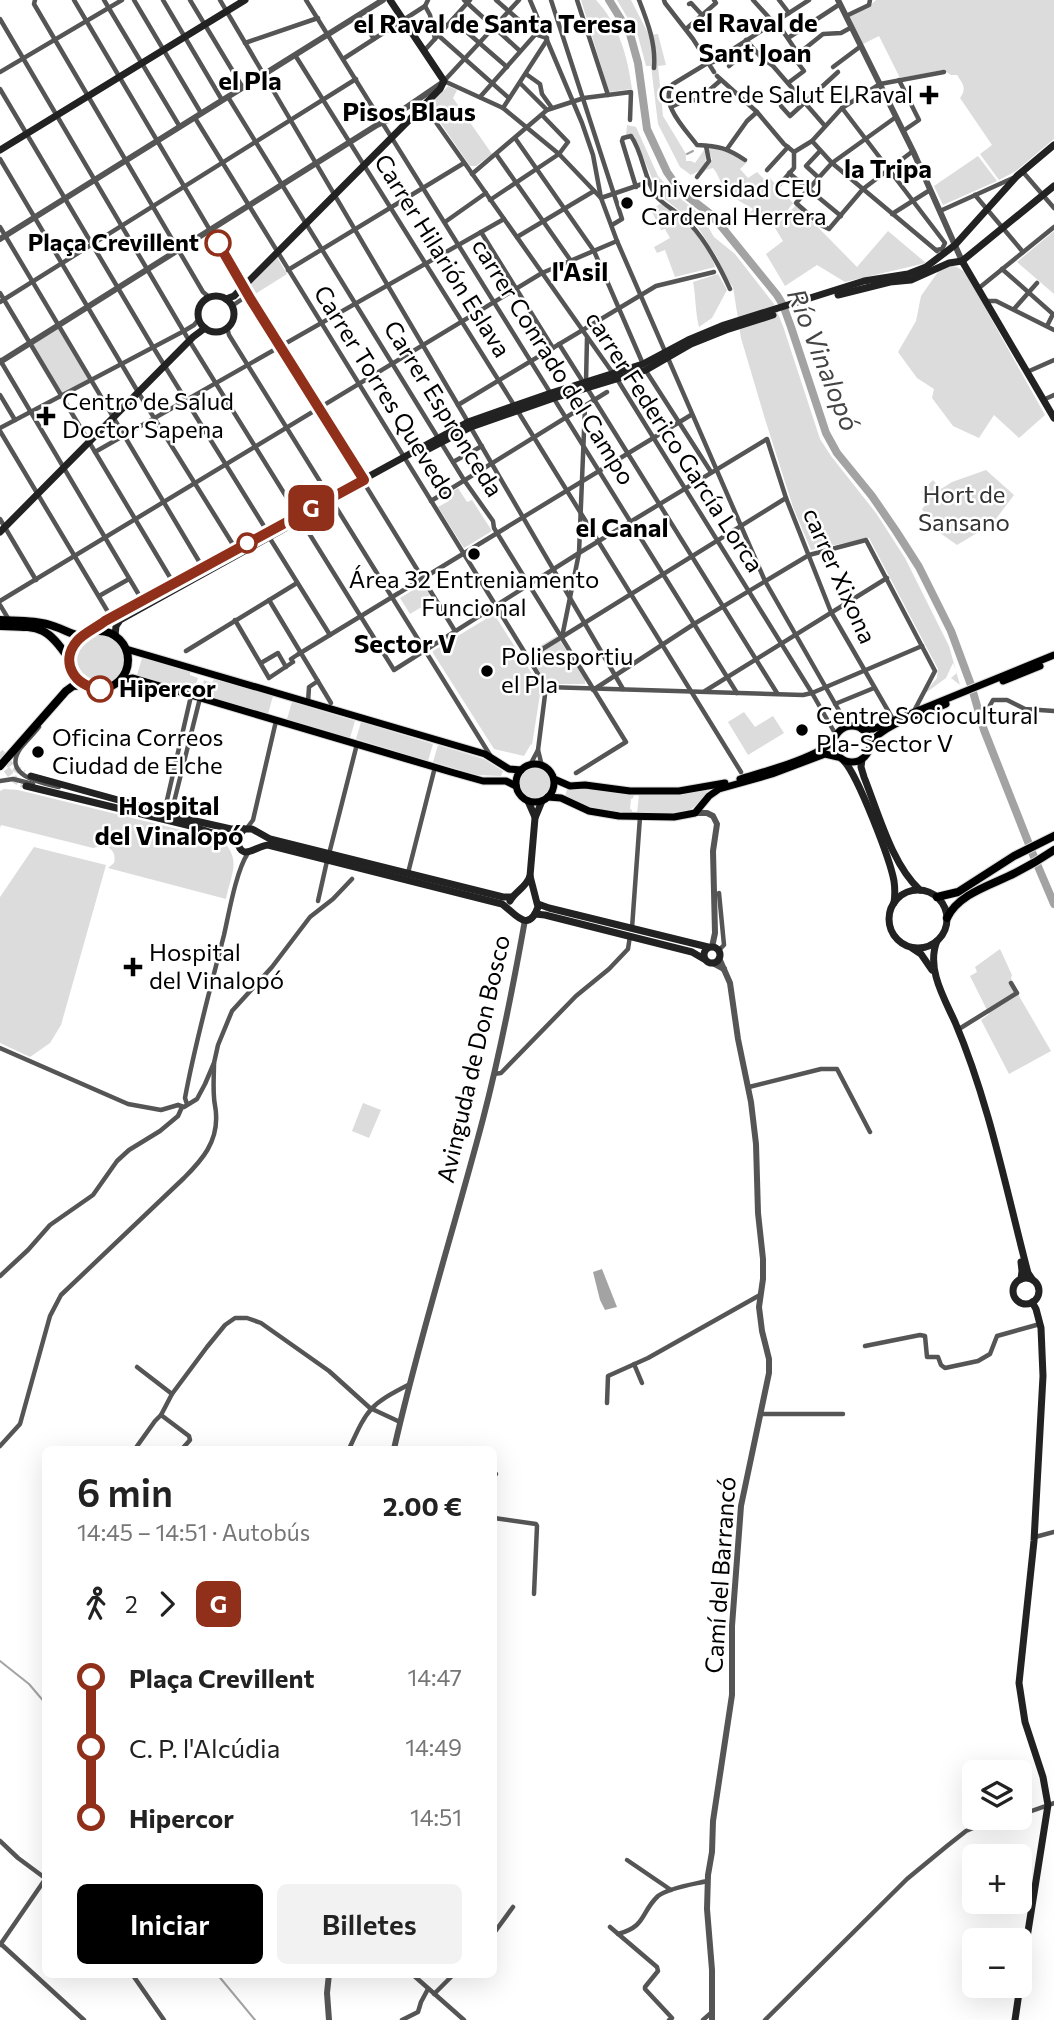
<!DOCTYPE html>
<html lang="es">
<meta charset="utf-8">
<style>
body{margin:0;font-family:Commissioner,sans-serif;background:#f2f2f2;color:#222;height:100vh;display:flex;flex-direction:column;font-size:26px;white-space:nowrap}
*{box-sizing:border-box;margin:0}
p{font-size:23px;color:#767676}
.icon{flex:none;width:38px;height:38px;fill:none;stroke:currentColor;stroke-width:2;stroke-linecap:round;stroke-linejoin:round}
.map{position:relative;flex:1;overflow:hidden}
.panel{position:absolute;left:42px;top:1446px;width:455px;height:532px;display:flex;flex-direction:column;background:#fff;border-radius:10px;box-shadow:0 7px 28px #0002}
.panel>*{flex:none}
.badge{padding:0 14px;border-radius:10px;font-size:24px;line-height:46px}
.buttons{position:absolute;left:962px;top:1760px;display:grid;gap:14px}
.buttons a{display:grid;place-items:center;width:70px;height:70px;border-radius:10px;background:#fff;box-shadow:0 7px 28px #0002;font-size:35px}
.map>.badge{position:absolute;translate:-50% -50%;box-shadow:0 0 0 4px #fff}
.legs{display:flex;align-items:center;gap:10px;height:77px;padding:0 35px;font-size:23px}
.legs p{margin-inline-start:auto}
.overview{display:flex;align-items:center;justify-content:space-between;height:119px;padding:0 35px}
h1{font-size:38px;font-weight:600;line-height:52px}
.primary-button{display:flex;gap:14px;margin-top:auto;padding:14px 35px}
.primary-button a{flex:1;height:80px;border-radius:10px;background:#000;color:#fff;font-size:28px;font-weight:600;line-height:80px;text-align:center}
.primary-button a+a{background:#f2f2f2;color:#222}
ul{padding:0 35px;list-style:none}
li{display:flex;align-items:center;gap:24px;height:70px;font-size:26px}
li i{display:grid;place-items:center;width:10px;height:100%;margin:0 9px;background:currentColor}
li i::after{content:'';width:18px;height:18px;margin:-9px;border:5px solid;border-radius:50%;background:#fff}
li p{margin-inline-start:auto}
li:first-child i{background:linear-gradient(#0000 50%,currentColor 0)}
li:last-child i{background:linear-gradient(currentColor 50%,#0000 0)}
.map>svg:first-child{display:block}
</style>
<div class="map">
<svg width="1054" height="2020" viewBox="0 0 1054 2020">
<rect width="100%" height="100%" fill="#fff"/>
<g fill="#dcdcdc">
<path d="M581,0H596C619,25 627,55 632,89L609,92Z"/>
<path d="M617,0H631L649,35L658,34L666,65L658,66L663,116L686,154V161H691L695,163L704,150C709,162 703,170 691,175L680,167L658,124L651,66H646L638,36Z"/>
<path d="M876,0H1054V139L1016,171L999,180L980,154L992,145L960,98C967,88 963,84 957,75H951L943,70L900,78L879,36L863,44L849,16L868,7Z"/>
<polygon points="448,86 457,90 453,98 492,154 476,166 470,166 431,109 431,104"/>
<polygon points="627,125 636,127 658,176 676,195 701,215 714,237 735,254 774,304 783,326 820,439 831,456 876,513 905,558 949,646 960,685 951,678 957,673 953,663 946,678 923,695 937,678 938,669 869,538 811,550 793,507 765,419 741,338 733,287 726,277 717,257 697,226 690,219 662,197 652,178 634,136 626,135"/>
<path d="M707,147L727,150L747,162L740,169L748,178L757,172L765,180L769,177L793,203L787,211L777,218L749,214L753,209C745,204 734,199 728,192C720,184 719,175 713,168L706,170L701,175L712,159Z"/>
<polygon points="978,156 997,181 943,205 934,186"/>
<path d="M660,204C680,211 710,246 715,267L675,277L665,250L657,253L654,247L670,238L665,229L661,230L651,210Z"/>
<polygon points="796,205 857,267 888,231 926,263 845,282 817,265 785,286 766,254 783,241 772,223 779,223"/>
<polygon points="1054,231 1054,294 1017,262"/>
<polygon points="277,257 287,274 252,296 247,287"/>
<polygon points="949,265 957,267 965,272 1045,415 1019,438 994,415 979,438 953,426 932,398 934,389 917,378 898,352 916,321 921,296 940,269"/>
<path d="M718,274L727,290L712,318L699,327C695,311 696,297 693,282Z"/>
<polygon points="59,325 91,380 61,396 29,343"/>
<polygon points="986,470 1014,495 992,524 957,545 933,528 922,509 929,501 921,492 933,480 941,489 952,482"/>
<polygon points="458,488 467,502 472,500 492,531 464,548 438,507 449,501 446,496"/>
<polygon points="423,584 430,595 427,597 430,602 410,614 400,598"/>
<polygon points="494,614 541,688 532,745 531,744 524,756 494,749 433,653 433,651"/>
<circle cx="99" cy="660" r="25"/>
<polygon points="557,636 585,679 585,684 553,684 545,681 528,653"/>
<polygon points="142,658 190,672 190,675 198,678 195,688 183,685 182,688 137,675"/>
<polygon points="214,679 273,696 268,714 212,698 213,694 201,690 204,680 212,683"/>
<polygon points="292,702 355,721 350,738 287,719"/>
<polygon points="744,712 755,727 773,716 784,733 748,755 728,722"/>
<polygon points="361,722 433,744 428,761 356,739"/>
<polygon points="438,745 484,759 503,771 501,776 477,775 433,762"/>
<circle cx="535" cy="783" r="15"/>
<polygon points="586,788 634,795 633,798 631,799 630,809 632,810 632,813 603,810 584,806 565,796 567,789"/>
<path d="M4,789L18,790L222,840C242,860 231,874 226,899L108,868L114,863C116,854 113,850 105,845L93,848L1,825L0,828V791Z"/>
<path d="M709,789C704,795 700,803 694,807C680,818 654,813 637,813L639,795L689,793Z"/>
<polygon points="34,847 106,865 61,1025 50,1043 30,1057 0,1043 0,897"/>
<polygon points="1000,949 1012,975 1011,978 1019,996 1051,1051 1009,1074 981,1020 989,1014 970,976 977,972 975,967"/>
<polygon points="363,1103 381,1110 369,1138 352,1131"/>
</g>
<polygon fill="#a3a3a3" points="602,1269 617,1307 605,1310 600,1300 593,1272"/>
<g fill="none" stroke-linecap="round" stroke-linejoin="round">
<g stroke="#a3a3a3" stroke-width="2">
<polyline points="687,154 693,151"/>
<polyline points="0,1661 29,1684 46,1704"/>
<polyline points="217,1974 255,2020"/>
</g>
<polyline stroke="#a3a3a3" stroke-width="8" points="609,0 630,34 638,63 647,129 667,172 674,182 687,196 709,213 721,226 777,295 783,305 791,327 826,433 837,453 872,496 896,531 919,567 951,631 971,685 984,730 1034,857 1054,904"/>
<g stroke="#d9d9d9" stroke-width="7" stroke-dasharray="7 3.5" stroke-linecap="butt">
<polyline points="0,752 11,766 24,773"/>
<polyline points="0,761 15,780 26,786"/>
</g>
<defs>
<g id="primary">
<polyline points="126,649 485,754 509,769 521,770"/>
<polyline points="120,680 133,678 451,772 483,781 506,781 516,786"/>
<polyline points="1003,681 1040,666"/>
<circle cx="852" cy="744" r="18"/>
<polyline points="862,729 873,729 1054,655"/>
<path d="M870,744C884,723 923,714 946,704"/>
<circle cx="535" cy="783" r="19"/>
<polyline points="554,779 570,786 585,785 630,791 679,791 725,783"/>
<path d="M740,779C763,772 819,757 834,740"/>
<polyline points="548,797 561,798 589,811 619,816 674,817 695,813 709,796 719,789 772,774 825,754 838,757"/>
</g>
<g id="trunk">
<path d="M0,620C19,621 38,620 56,627C65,630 72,635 82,636"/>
<path d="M0,626C40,627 46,625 69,659"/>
<circle cx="99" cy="660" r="29"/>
<polyline points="0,766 66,691 73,686 84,685"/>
<polyline points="937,897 958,892 1014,856 1054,836"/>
<path d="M947,918C959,893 992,885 1015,873C1029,866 1041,859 1054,850"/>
</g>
</defs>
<use href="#primary" stroke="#dbdbdb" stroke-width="9"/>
<use href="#trunk" stroke="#dbdbdb" stroke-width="10"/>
<g stroke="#555" stroke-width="4.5">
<polyline points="35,0 34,4 203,292 209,297"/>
<polyline points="74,0 243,286 455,631"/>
<polyline points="104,0 180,127"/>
<polyline points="134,0 201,113"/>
<polyline points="163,0 222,100"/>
<polyline points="190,0 243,88"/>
<polyline points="220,0 468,422"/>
<polyline points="306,0 737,693"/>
<polyline points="464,0 520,51"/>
<polyline points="496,0 535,34 547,38"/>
<polyline points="519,0 444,81 503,108 559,154 601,198 648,182"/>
<polyline points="530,0 582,123 593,155 601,198 617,241 765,581 841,714 852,726"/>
<polyline points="551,0 622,219 612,225"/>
<polyline points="577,0 608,95"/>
<path d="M639,0C648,23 656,44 654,68"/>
<polyline points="664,0 665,3 693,39 714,72"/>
<polyline points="753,0 774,23"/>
<polyline points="779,0 789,13"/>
<polyline points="689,4 691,3 702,15"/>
<polyline points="425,6 430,15 435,39"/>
<polyline points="425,6 428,0"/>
<polyline points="358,15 374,39"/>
<polyline points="846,16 869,5 870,0"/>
<polyline points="0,19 187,337 394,670 579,553 767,439 786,498 831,612 894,721"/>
<polyline points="453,20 507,67"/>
<polyline points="776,21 795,49"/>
<polyline points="686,29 716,3 714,0"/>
<polyline points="439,36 509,98"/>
<polyline points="788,38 840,4"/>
<polyline points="746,40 760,56 773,66 825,126"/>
<polyline points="245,43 318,18"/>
<polyline points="795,49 803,50 823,34 841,33 852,27"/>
<polyline points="424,51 470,0"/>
<polyline points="295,55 514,405"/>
<polyline points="343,59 425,6"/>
<polyline points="729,66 736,60 730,51"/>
<polyline points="833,67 861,46"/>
<polyline points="0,72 122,0"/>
<polyline points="526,74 540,84 542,94 552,108"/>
<polyline points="717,76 757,112 784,144 794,152"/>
<polyline points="899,80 919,120 903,131"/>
<polyline points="520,83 547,110"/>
<polyline points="788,83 804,71 792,55 795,49"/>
<polyline points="0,89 153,347 267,531"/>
<polyline points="228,97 464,480 493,521 494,528 626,742 576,773"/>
<polyline points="480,97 542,27"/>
<polyline points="423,104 617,379 812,693 836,735"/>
<polyline points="781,106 790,116 838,72"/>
<polyline points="671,107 684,101 698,100 721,80"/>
<polyline points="503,108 547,40"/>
<polyline points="842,108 945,243 942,249 936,250"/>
<polyline points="896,117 832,163 796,203 821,225 829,229 863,189 913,151"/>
<polyline points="195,118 546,687"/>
<polyline points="515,138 594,251 643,364"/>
<polyline points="812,141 832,163 937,251"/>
<polyline points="727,149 747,121 757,112"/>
<polyline points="794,152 812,141 842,108 880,84 944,72"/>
<polyline points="496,154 571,261"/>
<polyline points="0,159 138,392 237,551"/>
<path d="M745,160C727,148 719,146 697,145C686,130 658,103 673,84L706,64L713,62L809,0"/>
<polyline points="767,170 788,147"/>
<polyline points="1023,172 1054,208"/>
<polyline points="789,173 841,216"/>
<polyline points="472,174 547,110 584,98 631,92 630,120"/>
<polyline points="697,177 709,161 706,146"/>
<polyline points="819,178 806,166 820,151"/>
<polyline points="780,184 794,168 794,152"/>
<path d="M636,187L622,141L623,138L631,136C643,153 644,178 656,196C662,204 681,214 690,224C707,242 719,265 730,289"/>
<polyline points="975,195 1023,252"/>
<polyline points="490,200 559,154 568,142 542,115"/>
<polyline points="940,211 1013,178"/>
<polyline points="892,214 930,190"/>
<polyline points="445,222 486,193"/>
<polyline points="0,227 203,568"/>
<polyline points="481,232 553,348"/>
<polyline points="517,237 594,191"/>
<polyline points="1002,269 1053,314 1047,326"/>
<polyline points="288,270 464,163"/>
<polyline points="979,288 1054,227"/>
<polyline points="0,293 174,584"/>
<polyline points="985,301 996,301 1054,330"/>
<polyline points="0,302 356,79"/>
<polyline points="232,306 248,295"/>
<polyline points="1014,309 1037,283"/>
<polyline points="227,327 229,335 490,755"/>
<polyline points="559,344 583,382"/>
<polyline points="0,360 142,600"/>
<polyline points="646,371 711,472"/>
<polyline points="1027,372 1054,360"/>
<polyline points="586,382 587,338"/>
<polyline points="587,388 777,693"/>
<polyline points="0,395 15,420"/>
<polyline points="1043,400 1054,395"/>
<polyline points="458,405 656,286 714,272"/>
<polyline points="517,410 741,772"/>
<polyline points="0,428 184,331 194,325 199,319"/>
<polyline points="471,428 623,689"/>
<polyline points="0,431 111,617"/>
<polyline points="95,452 504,219"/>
<polyline points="453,462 482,446"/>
<polyline points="431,501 607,392"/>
<polyline points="0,519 36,580"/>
<polyline points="269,537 330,635"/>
<polyline points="99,596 129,579"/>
<polyline points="269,600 331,703"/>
<polyline points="0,601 542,273 617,241"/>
<polyline points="0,605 9,620"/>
<polyline points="235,620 269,678 293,662 291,659 297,655 691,415"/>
<polyline points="562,637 579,553 585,407"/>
<polyline points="186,651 297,583"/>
<polyline points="528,658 786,498"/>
<polyline points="261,663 278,653 286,667"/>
<polyline points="546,687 803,695 812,693 922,646"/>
<polyline points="593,690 694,624 809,555 866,540 935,671 914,711"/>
<polyline points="705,691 887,578"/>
<polyline points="308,702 309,687 318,681"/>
<polyline points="835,704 874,688"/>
<polyline points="989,707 993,700 1007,700 1025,709 1054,711"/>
<path d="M39,727C33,735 26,741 20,749C2,776 42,783 59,787"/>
<polyline points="538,750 542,766"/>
<polyline points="530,765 538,750 546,687"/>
<polyline points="0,781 13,779 33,784"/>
<polyline points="164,813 191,696"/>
<polyline points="171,814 200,698"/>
<polyline points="247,828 253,820 276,721"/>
<polyline points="329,854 357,744"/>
<polyline points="408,873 435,767"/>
<polyline points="318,901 327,861"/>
<polyline points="632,928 640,817"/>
<polyline points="719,950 724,945 719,893"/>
<polyline points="959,1029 1017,993 1011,983"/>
<polyline points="0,1048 128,1104 161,1110 178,1105"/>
<polyline points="494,1074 501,1073 576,996 609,969 628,949 630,936"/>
<polyline points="749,1087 821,1069 837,1069 870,1132"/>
<path d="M187,1104L185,1098C195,1043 210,990 224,935C229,913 236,871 248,853"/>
<polyline points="178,1105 184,1107 197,1099 205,1084 214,1063 218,1045 232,1011 272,967 310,917 333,899 352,879"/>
<polyline points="0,1276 28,1250 50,1225 93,1195 117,1161 129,1150 160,1131 178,1116 182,1107"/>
<polyline points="865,1346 920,1335 925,1336 927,1357 938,1357 941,1365 945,1368 978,1361 990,1354 997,1336 1040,1324"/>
<polyline points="634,1364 642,1383"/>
<polyline points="137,1367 172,1394"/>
<polyline points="607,1403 608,1376 648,1358 760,1295"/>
<polyline points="762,1414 843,1414"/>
<polyline points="161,1415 189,1436 190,1440 182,1449"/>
<path d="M0,1446L20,1424L50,1316L61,1295L184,1178C202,1160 218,1142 216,1114C216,1108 214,1103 214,1097C213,1086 214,1074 214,1063"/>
<polyline points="135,1449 155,1421 161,1415 172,1394 207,1347 225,1325 235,1318 247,1318 261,1323 329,1371 370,1408 400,1422"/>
<path d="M349,1449C368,1408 369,1405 410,1384"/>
<polyline points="494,1474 496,1474"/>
<polyline points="494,1518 536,1524 537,1526 534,1594"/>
<polyline points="1035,1537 1054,1532"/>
<polyline points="1020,1815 1054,1803"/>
<polyline points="0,1841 18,1858 45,1878"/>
<polyline points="627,1860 671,1890"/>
<polyline points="610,1927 657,1967 658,1971 645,1987 645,1989 672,2018 669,2020"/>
<polyline points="494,1933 513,1907"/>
<path d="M618,1934C647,1926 640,1913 658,1896C668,1888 695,1884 707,1881"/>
<polyline points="1,1944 84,2020"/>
<polyline points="0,1945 46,1878"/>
<polyline points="132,1974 164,2020"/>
<polyline points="412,1974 464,2020"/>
<polyline points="434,1994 454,1974"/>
<polyline points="402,2020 418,2012 421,2002 428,1989"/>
<polyline points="703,2020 712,2012"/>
<polyline points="765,2020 907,1879 947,1846 966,1831 980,1825 1006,1818"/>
</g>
<g stroke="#555" stroke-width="6">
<polyline points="838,0 913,151 962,261"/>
<polyline points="0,239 383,0"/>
<polyline points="0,362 377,125 388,120 442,83"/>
<polyline points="695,813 707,813 713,816 717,824 713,851 715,933 712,947"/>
<polyline points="713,963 724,969"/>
<path d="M394,1449C419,1338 454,1229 483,1119C500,1054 513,987 525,920"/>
<polyline points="329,1974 327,1993 329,2020"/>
<polyline points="712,2020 712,1970 707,1909 708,1875 712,1852 713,1821 732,1695 732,1626 741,1506 769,1373 769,1359 762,1331 759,1307 763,1279 763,1259 758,1213 756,1144 751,1102 738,1039 730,983 719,958"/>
</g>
<g stroke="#222" stroke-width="7">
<polyline points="0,150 245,0"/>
<polyline points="962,261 1054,418"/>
<polyline points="838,295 890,282 911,280 949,263 962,261 1054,186"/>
<circle cx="216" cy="314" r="18"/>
<polyline points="226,299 234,296 440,89 444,81 390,0"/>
<polyline points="421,453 471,427 554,398 646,370 691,344 726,330 773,315"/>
<polyline points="0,532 193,337 205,328"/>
<polyline points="90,632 105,621 468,422 551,393 643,364 688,340 724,325 864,281 908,274 926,267 955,245 1017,176 1054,145"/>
<polyline points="115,636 116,626 120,620 352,491"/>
<path d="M862,759L861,767L864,777C878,812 892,865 920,890"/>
<path d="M844,761C858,776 890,859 894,881C895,888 895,896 894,903"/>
<polyline points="31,776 191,820 231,829 252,829 270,839 503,897 512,897"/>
<polyline points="26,786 191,826 228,838 237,844"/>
<polyline points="528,801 535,817"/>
<path d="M244,829L237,838C240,864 255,846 268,845L502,904C514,912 528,935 538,907L530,876L535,818L542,801"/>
<circle cx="918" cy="919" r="29"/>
<path d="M510,901C515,891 526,888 530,876"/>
<polyline points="538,904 549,908 708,947"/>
<polyline points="535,914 545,915 692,952 704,959"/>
<path d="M937,941C926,968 944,998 955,1022C989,1102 1006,1189 1028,1273L1032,1279"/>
<circle cx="712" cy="955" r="8"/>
<polyline points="912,948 921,954 932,970"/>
<polyline points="1021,1262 1022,1271 1021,1279"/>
<circle cx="1026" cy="1291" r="13"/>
<polyline points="1020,1982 1048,1805 1043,1777 1025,1722 1019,1683 1034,1541 1043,1376 1041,1328 1036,1309 1032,1302"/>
<polyline points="1015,2020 1020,1986"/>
</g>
<use href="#primary" stroke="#000" stroke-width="7"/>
<use href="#trunk" stroke="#000" stroke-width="8"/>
</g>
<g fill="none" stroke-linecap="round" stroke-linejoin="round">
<defs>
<path id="line-1" d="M100,689C75,687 59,662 77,641C84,633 96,628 105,621L364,480L251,300L218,243"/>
</defs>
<use href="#line-1" stroke="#fff" stroke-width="16"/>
<use href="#line-1" stroke="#90301a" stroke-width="10"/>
</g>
<g fill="#000" stroke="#fff" stroke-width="2.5">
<path d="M925.5 84.5h7v7h7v7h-7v7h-7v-7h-7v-7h7z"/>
<circle cx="627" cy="203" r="7"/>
<path d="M42.5 405.5h7v7h7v7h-7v7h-7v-7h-7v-7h7z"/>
<circle cx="474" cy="554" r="7"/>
<circle cx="487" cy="671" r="7"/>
<circle cx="802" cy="730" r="7"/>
<circle cx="38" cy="752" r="7"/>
<path d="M129.5 956.5h7v7h7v7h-7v7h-7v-7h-7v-7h7z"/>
</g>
<g fill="#fff" stroke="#90301a" stroke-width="3.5">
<circle cx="218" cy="243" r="12"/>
<circle cx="247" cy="543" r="9"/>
<circle cx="100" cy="689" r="12"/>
</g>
<g text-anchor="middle" stroke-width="5" stroke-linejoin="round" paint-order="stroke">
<g font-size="24" fill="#000" stroke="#fff" text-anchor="start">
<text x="913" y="103" text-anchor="end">Centre de Salut El Raval</text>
<text x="641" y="197">Universidad CEU<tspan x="641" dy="28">Cardenal Herrera</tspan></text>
<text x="62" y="410">Centro de Salud<tspan x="62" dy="28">Doctor Sapena</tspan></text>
<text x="474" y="588" text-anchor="middle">Área 32 Entreniamento<tspan x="474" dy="28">Funcional</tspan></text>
<text x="501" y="665">Poliesportiu<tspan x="501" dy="28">el Pla</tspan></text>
<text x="816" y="724">Centre Sociocultural<tspan x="816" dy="28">Pla-Sector V</tspan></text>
<text x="52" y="746">Oficina Correos<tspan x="52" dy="28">Ciudad de Elche</tspan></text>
<text x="149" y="961">Hospital<tspan x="149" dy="28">del Vinalopó</tspan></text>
</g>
<g font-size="24" font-weight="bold" fill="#000" stroke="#fff" text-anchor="end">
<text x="199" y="251">Plaça Crevillent</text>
<text x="119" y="697" text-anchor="start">Hipercor</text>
</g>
<g font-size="24" fill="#000" stroke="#fff">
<text transform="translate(442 256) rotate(58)" y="8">Carrer Hilarión Eslava</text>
<text transform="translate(553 362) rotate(58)" y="8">carrer Conrado del Campo</text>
<text transform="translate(385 393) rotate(58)" y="8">Carrer Torres Quevedo</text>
<text transform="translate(443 409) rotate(58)" y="8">Carrer Espronceda</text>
<text transform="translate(674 442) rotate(57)" y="8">carrer Federico García Lorca</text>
<text transform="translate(839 576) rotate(66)" y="8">carrer Xixona</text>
<text transform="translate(474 1059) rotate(-77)" y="8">Avinguda de Don Bosco</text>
<text transform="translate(721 1575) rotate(-86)" y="8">Camí del Barrancó</text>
</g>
<g font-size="24" fill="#333" stroke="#fff">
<text x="964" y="503">Hort de<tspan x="964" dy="28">Sansano</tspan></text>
</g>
<g font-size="26" font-weight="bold" fill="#000" stroke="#fff">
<text x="755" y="32">el Raval de<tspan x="755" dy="30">Sant Joan</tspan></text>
<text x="495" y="33">el Raval de Santa Teresa</text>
<text x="250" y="90">el Pla</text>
<text x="409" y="121">Pisos Blaus</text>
<text x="888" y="178">la Tripa</text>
<text x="580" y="281">l'Asil</text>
<text x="622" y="537">el Canal</text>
<text x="405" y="653">Sector V</text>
<text x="169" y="815">Hospital<tspan x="169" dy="30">del Vinalopó</tspan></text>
</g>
<g font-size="26" font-style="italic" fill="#444" stroke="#fff">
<text transform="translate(823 360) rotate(68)" y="9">Río Vinalopó</text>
</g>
</g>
</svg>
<div class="buttons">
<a><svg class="icon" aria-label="layers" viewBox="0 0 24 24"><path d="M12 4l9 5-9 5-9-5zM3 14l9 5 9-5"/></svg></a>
<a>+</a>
<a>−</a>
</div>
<b class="badge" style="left:311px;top:508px;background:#90301a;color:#fff">G</b>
<section class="panel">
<div class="overview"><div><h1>6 min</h1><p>14:45 – 14:51 · Autobús</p></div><b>2.00 €</b></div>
<div class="legs"><svg class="icon" aria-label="walk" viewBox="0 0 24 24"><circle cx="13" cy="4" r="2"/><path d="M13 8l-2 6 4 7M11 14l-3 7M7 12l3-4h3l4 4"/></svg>2<svg class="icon" aria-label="forward" viewBox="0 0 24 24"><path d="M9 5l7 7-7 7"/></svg><b class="badge" style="background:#90301a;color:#fff">G</b></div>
<ul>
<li><i style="color:#90301a"></i><b>Plaça Crevillent</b><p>14:47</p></li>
<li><i style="color:#90301a"></i><span>C. P. l'Alcúdia</span><p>14:49</p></li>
<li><i style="color:#90301a"></i><b>Hipercor</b><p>14:51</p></li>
</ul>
<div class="primary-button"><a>Iniciar</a><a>Billetes</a></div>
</section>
</div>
